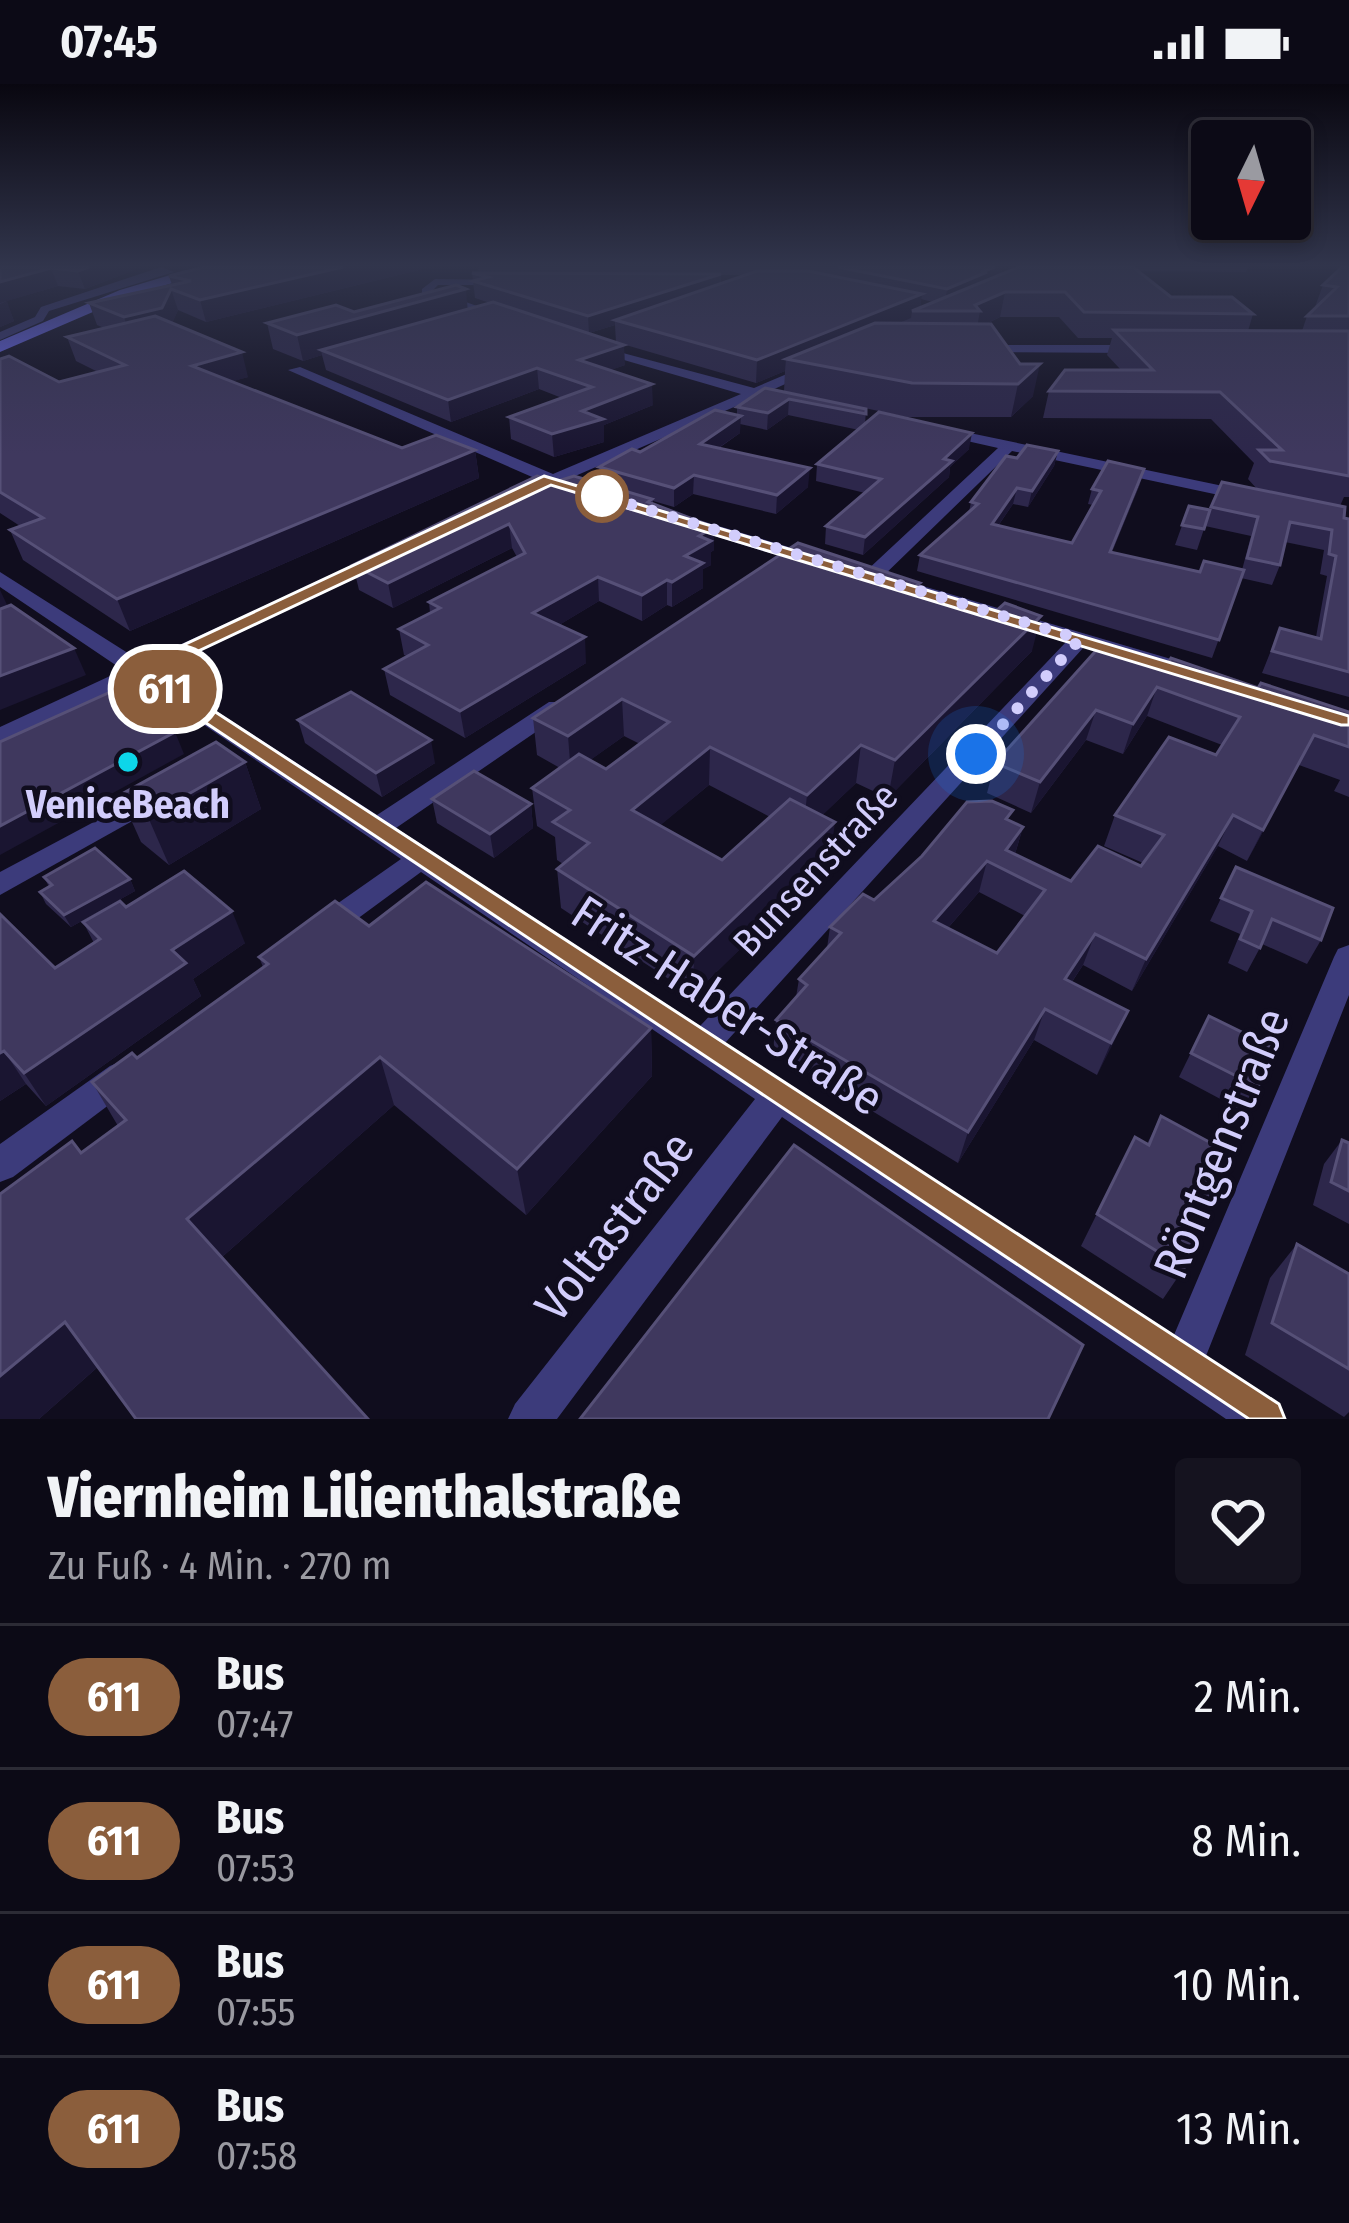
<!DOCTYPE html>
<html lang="de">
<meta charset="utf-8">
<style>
body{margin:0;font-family:"Fira Sans Condensed",sans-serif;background:#15131f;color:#f1f3f6;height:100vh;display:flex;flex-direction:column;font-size:45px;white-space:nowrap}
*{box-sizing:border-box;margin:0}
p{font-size:39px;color:#9a9aa1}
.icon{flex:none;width:66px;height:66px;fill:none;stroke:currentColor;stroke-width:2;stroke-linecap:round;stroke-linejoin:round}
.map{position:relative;height:1335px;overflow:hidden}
.side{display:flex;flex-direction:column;background:#0c0a16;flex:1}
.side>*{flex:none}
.badge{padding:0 24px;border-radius:39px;font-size:42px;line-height:78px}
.needle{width:78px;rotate:185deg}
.tools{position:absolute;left:1191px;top:36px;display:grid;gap:24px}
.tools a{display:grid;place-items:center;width:120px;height:120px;border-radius:12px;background:#0c0a16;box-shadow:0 6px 18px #0003,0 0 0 3px #2c2b35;font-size:60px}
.you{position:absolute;width:60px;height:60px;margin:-30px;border:9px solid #fff;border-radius:50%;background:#1a73e8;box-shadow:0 0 0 18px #1a73e833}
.map>.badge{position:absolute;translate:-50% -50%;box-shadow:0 0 0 6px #fff}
.round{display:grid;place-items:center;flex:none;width:126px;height:126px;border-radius:12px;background:#15131f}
.head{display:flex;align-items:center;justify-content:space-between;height:204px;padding:0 48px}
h1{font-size:57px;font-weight:800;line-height:90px}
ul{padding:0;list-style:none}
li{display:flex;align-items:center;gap:36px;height:144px;padding:0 48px;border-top:3px solid #2c2b35}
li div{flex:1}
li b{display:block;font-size:45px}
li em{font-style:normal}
li .badge{min-width:132px;font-weight:700;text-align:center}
.status{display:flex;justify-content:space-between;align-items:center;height:84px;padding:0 60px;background:#0c0a16;direction:ltr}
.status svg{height:33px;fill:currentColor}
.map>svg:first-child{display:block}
</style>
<div class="status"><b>07:45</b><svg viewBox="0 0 49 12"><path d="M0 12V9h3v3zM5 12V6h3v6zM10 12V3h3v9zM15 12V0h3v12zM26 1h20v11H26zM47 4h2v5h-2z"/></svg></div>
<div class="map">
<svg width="1349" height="1335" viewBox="0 0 1349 1335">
<rect width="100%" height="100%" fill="#100d1e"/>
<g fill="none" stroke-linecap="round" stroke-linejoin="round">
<g fill="#3c3b7b" fill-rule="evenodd">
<polygon points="161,183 174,188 49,227 43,237 0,256 0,248 35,233 41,223"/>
<polygon points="435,195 509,196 505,201 438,201 433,206 507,233 497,235 422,209 422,205"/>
<polygon points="593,261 754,304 808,281 820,284 770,307 794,312 794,318 757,313 566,396 566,402 553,402 526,414 514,414 514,406 539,396 288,286 300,283 553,390 741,310 593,267"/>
<polygon points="980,261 1137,261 1143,265 1137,269 976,268 976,262"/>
<polygon points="941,343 1247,407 1255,412 1247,417 1012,367 878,497 864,497 864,489 998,364 936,350 934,347"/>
<polygon points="685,432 819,472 821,476 812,482 679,441 679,433"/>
<polygon points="385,467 394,473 392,477 156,588 377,731 549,618 565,618 568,623 565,628 396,744 700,942 1066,558 885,503 885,495 899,495 1205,585 1208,590 1197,597 1084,563 725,959 1174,1251 1334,873 1338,865 1349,861 1349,911 1206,1272 1279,1320 1286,1335 1226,1335 782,1033 557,1335 508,1335 515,1320 755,1015 421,788 334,852 324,855 314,852 309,844 314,836 401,775 138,596 0,659 0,643 123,586 0,503 0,488 142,578"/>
<polygon points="152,707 165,715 161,721 0,811 0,788"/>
<polygon points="122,977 134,982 139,992 134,1002 13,1093 0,1098 0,1060 110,982"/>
</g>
<polygon fill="#6c6af7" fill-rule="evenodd" points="187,186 192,193 130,212 0,268 0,257 120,206"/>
</g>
<g fill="#2d274b" fill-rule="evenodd">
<polygon points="0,183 142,183 85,205 58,202 6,217 14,237 0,243"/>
<polygon points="204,183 431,183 206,238 178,226 172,239 248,293 232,297 402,364 475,366 479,394 130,547 23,476 10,446 20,442 0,429 0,275 59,298 98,288 76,277 67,253 104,244 97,241 89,219 172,201 169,192"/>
<path d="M478,183H1003L1001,190L1016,184L1005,183H1248L1246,188L1139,187L1171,213L1253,230L1248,247H1302L1307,232L1315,223L1323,201L1341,184L1339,183H1349V413H1344L1340,422L1344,434L1349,435V613L1262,589L1280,544L1316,553L1327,492L1320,490L1324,466L1285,458L1280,481L1272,501L1241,494L1212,574L917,487L920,471L969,428L971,418L1017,374L1058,367L1054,382L1028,423L1013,420L998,442L1072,459L1093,421L1088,420L1092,405L1140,400L1112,468L1200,488L1242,486L1251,452L1205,442L1197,466L1175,461L1189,422L1210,426L1222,398L1257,405L1248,395L1254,379L1211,335L1043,334L1049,307L1121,286L1107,271L1112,254H1078L1059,233H1000L986,240L1033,312L1011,333H907L784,307L785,287L756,299L619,259L625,281L610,286L653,321L604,341V358L554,373L511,355L509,333L562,314L539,305L451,338L326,286L322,271L303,277L273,265L267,239L354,228L468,225L490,219L475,214L472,189H479ZM721,191H744L721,199ZM921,215L933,218L920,223ZM615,241L616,258L589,249Z"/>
<polygon points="765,304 866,325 865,341 969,365 950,383 949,393 863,471 825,460 826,442 865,409 816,397 817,380 859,346 788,331 767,346 740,340 740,349 719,364 808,403 776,430 693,410 674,423 653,417 653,420 714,466 711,468 711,481 703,485 703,504 672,523 667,521 642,537 599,517 559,541 586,579 465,654 390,611 384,585 407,572 404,571 399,545 430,529 429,518 517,473 512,464 393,524 359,506 353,481 555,398 600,399 599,383 737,331 737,323"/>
<path d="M920,499L918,508L1032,567L888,714L856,699L822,731L830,777L693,911L561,824L557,785L563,780L557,776L555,753L537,742L532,704L560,684L537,671L533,634ZM624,652L640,660L606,685L590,676ZM709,701L770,733L722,776L660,741Z"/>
<path d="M1166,582L1349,628V713L1334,707L1340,696L1299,681L1247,777L1218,762L1132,907L1083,881L1072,898L1128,927L1097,991L1034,956L958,1079L773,967L776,936L796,913L799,895L827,864L830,843L1010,737L1023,743L1015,770L1071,797L1141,782L1143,779L1104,762L1115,731L1216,671L1222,661L1147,632L1123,670L1086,656L1031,729L987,709L995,679ZM979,808L1025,832L997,869L948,844Z"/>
<polygon points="298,636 435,679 382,713 305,659"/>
<polygon points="245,678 261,725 169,781 141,758 120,711"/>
<polygon points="432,715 531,720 533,744 494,774 437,739"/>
<polygon points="1236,783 1321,856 1307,880 1262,860 1247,888 1228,879 1240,850 1210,837"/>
<polygon points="44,793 130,795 135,807 71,843 46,820 40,808 49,803"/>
<polygon points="126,823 245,859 193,895 201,912 46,1022 26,1000 0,1017 0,830 55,884 94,859 83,838"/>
<polygon points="369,842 651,944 652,992 526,1131 394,1021 39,1335 0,1335 81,1069 118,1042 92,998 137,974 263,883 259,873"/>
<polygon points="1209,932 1258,1003 1243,1027 1179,993"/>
<polygon points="1161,1032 1210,1097 1184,1184 1163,1215 1081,1162 1135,1053 1147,1060"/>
<polygon points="1342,1056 1349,1059 1349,1140 1313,1121 1324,1080"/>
<polygon points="1297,1160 1349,1190 1349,1328 1344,1333 1245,1271 1270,1194"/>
</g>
<g fill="#1a1531">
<polygon points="89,183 142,183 85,205 78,187"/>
<polygon points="343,183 431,183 206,238 200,216"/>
<polygon points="995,183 1003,183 1001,194 945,220 947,205"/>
<polygon points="51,184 58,202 0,219 0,198"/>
<polygon points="721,190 720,206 615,236 615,241 589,249 588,232"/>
<polygon points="171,205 178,226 169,247 131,256 124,233"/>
<polygon points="466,205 468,229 321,266 322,271 303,277 297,251"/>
<polygon points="1005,208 1000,233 977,244 980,227 975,221"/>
<polygon points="922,210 920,227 912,227 911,234 805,278 786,275 785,287 756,299 757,276"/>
<polygon points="7,217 14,237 0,243 0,220"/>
<polygon points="624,261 625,281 580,297 579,276"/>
<polygon points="242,268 248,293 200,307 192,282"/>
<polygon points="1040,280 1033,312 1011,333 1018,300"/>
<polygon points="537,284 539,305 451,338 448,316"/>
<polygon points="652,300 653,321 604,341 604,358 554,373 552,350 582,327"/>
<polygon points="789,315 788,331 767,346 768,329"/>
<polygon points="741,332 740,349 699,377 700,360"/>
<polygon points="972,349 969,365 950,383 949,393 863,471 865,453"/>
<polygon points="475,366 479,394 130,547 117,515"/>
<polygon points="1058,367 1054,382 1028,423 1032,407"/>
<polygon points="810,384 808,403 776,430 777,411"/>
<polygon points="1144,385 1140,400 1105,484 1110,468"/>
<polygon points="694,391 693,410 674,423 674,404"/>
<polygon points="1017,404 1013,420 988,456 992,440"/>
<polygon points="509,440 512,464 393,524 388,499"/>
<polygon points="714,443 714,466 711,468 711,481 703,485 703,504 672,523 672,498 685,472 699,452"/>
<polygon points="598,493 599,517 536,555 533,529"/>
<polygon points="667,496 667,521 642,537 642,511"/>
<polygon points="0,506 10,527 0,535"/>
<polygon points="1041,532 1032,567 888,714 895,676"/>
<polygon points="585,553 586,579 465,654 460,627"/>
<polygon points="74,564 86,591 0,626 0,592"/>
<polygon points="1157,603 1147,632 1123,670 1133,640"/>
<polygon points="622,615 624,652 571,690 568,652"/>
<polygon points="1096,626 1086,656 1031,729 1040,698"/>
<polygon points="175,648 184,670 0,771 0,742"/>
<polygon points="1314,651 1299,681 1247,777 1263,746"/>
<polygon points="431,656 435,679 382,713 376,689"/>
<polygon points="861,661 856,699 803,750 807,711"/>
<polygon points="710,663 709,701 633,764 632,726"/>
<polygon points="245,678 261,725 169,781 148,733"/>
<polygon points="531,720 533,744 494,774 490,750"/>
<polygon points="1233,731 1218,762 1132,907 1146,875"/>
<polygon points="835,738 830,777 693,911 694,872"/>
<polygon points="1023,743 1014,773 1006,766"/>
<polygon points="987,777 979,808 927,868 934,837"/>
<polygon points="130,795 135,807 71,843 64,831"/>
<polygon points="232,827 245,859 193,895 201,912 46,1022 24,989 172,866"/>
<polygon points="1095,850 1083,881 1053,926 1065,895"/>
<polygon points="1045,925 1034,956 958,1079 968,1048"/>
<polygon points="1128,927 1114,958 1097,991 1111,959"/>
<polygon points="651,944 652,992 526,1131 517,1085"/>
<polygon points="4,967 26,1000 0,1017 0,969"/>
<polygon points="380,973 394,1021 214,1180 187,1135"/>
<polygon points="65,1238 101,1280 39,1335 0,1335 0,1292"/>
</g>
<g fill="#3f385e" stroke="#565077" stroke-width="3" fill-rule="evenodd">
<polygon points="0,183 89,183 78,187 51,184 0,198"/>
<polygon points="204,183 343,183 200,216 171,205 162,224 124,233 89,219 191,197 169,192"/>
<polygon points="838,183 995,183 981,188 987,188 947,205"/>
<polygon points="1019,183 1133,183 1171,213 1232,213 1253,230 1084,228 1065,208 1005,208 975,221 980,227 912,227"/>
<polygon points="1342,183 1349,183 1349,232 1307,232 1337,203 1323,201"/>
<polygon points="757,187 808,187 922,210 757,276 615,236"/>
<polygon points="472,189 721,190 588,232 473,197 488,193"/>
<polygon points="456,201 466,205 297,251 267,239 336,221 354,228"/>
<polygon points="493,218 624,261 579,276 652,300 582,327 603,335 552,350 509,333 592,303 537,284 448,316 321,266"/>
<polygon points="155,232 242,268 192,282 402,364 436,351 475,366 117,515 10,446 43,434 0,408 0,275 9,272 59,298 125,281 67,253"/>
<polygon points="875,239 991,240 1020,280 1040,280 1018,300 912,299 786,275"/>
<polygon points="1114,246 1349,247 1349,392 1270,377 1259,366 1282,366 1220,308 1049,307 1065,286 1153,286"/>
<polygon points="765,304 866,325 866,330 789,315 768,329 737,323"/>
<polygon points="715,326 741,332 700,360 810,384 777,411 694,391 674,404 599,383 632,365 640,368"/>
<polygon points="879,328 972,349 944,375 952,377 865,453 826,442 881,395 817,380"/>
<polygon points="1027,361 1058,367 1032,407 1017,404 992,440 1072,459 1101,407 1092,405 1108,377 1144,385 1110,468 1200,488 1204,477 1244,486 1219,556 920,471 978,420 971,418 1006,372 1017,374"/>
<polygon points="537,392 555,398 574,392 652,415 648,418 714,443 699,452 711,457 685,472 703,479 672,498 667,496 642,511 598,493 533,529 585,553 460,627 384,585 428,561 399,545 440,524 429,518 525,469 509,440 388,499 353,481"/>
<polygon points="1222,398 1345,423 1344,434 1349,435 1349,588 1272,567 1280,544 1321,555 1336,472 1329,470 1332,446 1290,438 1280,481 1247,474 1258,433 1211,423"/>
<polygon points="1189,422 1210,426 1204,445 1182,441"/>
<polygon points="798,459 920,499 911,506 988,534 1005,519 1041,532 895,676 861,661 807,711 710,663 632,726 722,776 790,715 835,738 694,872 557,785 589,759 553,738 570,726 532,704 579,670 606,685 669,638 622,615 568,652 533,634"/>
<polygon points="11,521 74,564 0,592 0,525"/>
<path d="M1102,560L1166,582L1171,574L1258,604L1261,599L1349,628V663L1314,651L1263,746L1233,731L1146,875L1095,850L1065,895L1128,927L1111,959L1045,925L968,1048L776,936L807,901L799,895L841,849L830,843L863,810L874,816L922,772L967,718L992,717L1013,726L1006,735L1023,743L1006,766L1071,797L1098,762L1141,782L1164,751L1115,731L1169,653L1216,671L1240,633L1157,603L1133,640L1096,626L1040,698L995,679ZM987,777L1045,806L997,869L934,837Z"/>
<polygon points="115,606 175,648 0,742 0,658"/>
<polygon points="351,608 431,656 376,689 298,636"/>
<polygon points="216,658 245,678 148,733 120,711"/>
<polygon points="474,687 531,720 490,750 432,715"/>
<polygon points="95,764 130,795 64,831 40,808 52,801 44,793"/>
<polygon points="1236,783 1333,824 1321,856 1272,835 1260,864 1240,855 1252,827 1221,814"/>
<polygon points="184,787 232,827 172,866 186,879 24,989 4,967 0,969 0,830 55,884 100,855 83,838 120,817 126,823"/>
<polygon points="426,798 651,944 517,1085 380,973 187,1135 368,1335 136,1335 65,1238 0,1292 0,1110 72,1057 81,1069 126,1036 92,998 132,969 137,974 268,880 259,873 335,817 369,842"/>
<polygon points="1209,932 1274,964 1258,1003 1191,969"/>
<polygon points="1161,1032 1222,1065 1210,1097 1218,1101 1184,1184 1097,1130 1135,1053 1149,1061"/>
<polygon points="1342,1056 1349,1059 1349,1107 1331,1098"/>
<polygon points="794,1061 1083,1261 1048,1335 580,1335"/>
<polygon points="1297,1160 1349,1190 1349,1285 1272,1239"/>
</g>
<linearGradient id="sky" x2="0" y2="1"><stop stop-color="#090710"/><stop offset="0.49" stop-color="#31354c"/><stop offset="1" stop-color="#31354c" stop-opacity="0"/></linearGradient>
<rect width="1349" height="370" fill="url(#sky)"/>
<polygon fill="#8b5e3c" stroke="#fff" stroke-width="3" points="544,392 1349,632 1349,641 1341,641 551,401 154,588 1279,1320 1285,1335 1249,1335 128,587"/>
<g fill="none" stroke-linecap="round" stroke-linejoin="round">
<polyline stroke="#d2cdfc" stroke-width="12" stroke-dasharray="0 21.6" points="602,412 596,410 1080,555 976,670"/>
</g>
<circle fill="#fff" stroke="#8b5e3c" stroke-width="6" cx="602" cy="412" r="24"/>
<circle fill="#0dd6e9" stroke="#100d1e" stroke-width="4.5" cx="128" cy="678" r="12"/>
<g text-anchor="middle" stroke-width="9" stroke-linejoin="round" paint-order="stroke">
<g font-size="39" font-weight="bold" fill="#d2cdfc" stroke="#100d1e">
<text x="128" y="734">VeniceBeach</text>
</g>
<g font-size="39" fill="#d2cdfc" stroke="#100d1e">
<text transform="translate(815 785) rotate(-47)" y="14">Bunsenstraße</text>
</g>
<g font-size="48" fill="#d2cdfc" stroke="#100d1e">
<text transform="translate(728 921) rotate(33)" y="17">Fritz-Haber-Straße</text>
<text transform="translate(1221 1059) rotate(-68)" y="17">Röntgenstraße</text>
<text transform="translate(614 1142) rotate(-52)" y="17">Voltastraße</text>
</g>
</g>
</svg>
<div class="tools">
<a><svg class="needle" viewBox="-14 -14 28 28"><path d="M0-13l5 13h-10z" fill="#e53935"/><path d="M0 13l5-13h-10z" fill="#9a9aa1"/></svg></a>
</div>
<div class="you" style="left:976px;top:670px"></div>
<b class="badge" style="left:165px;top:605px;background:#8b5e3c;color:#fff">611</b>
</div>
<section class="side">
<div class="head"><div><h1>Viernheim Lilienthalstraße</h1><p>Zu Fuß · 4 Min. · 270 m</p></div><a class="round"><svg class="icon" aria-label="heart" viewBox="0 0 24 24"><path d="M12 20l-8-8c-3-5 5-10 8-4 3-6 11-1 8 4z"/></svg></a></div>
<ul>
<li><span class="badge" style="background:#8b5e3c;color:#fff">611</span><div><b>Bus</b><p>07:47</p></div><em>2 Min.</em></li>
<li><span class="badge" style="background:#8b5e3c;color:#fff">611</span><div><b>Bus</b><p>07:53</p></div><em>8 Min.</em></li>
<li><span class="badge" style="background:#8b5e3c;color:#fff">611</span><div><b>Bus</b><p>07:55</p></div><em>10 Min.</em></li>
<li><span class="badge" style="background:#8b5e3c;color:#fff">611</span><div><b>Bus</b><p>07:58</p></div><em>13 Min.</em></li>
</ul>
</section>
